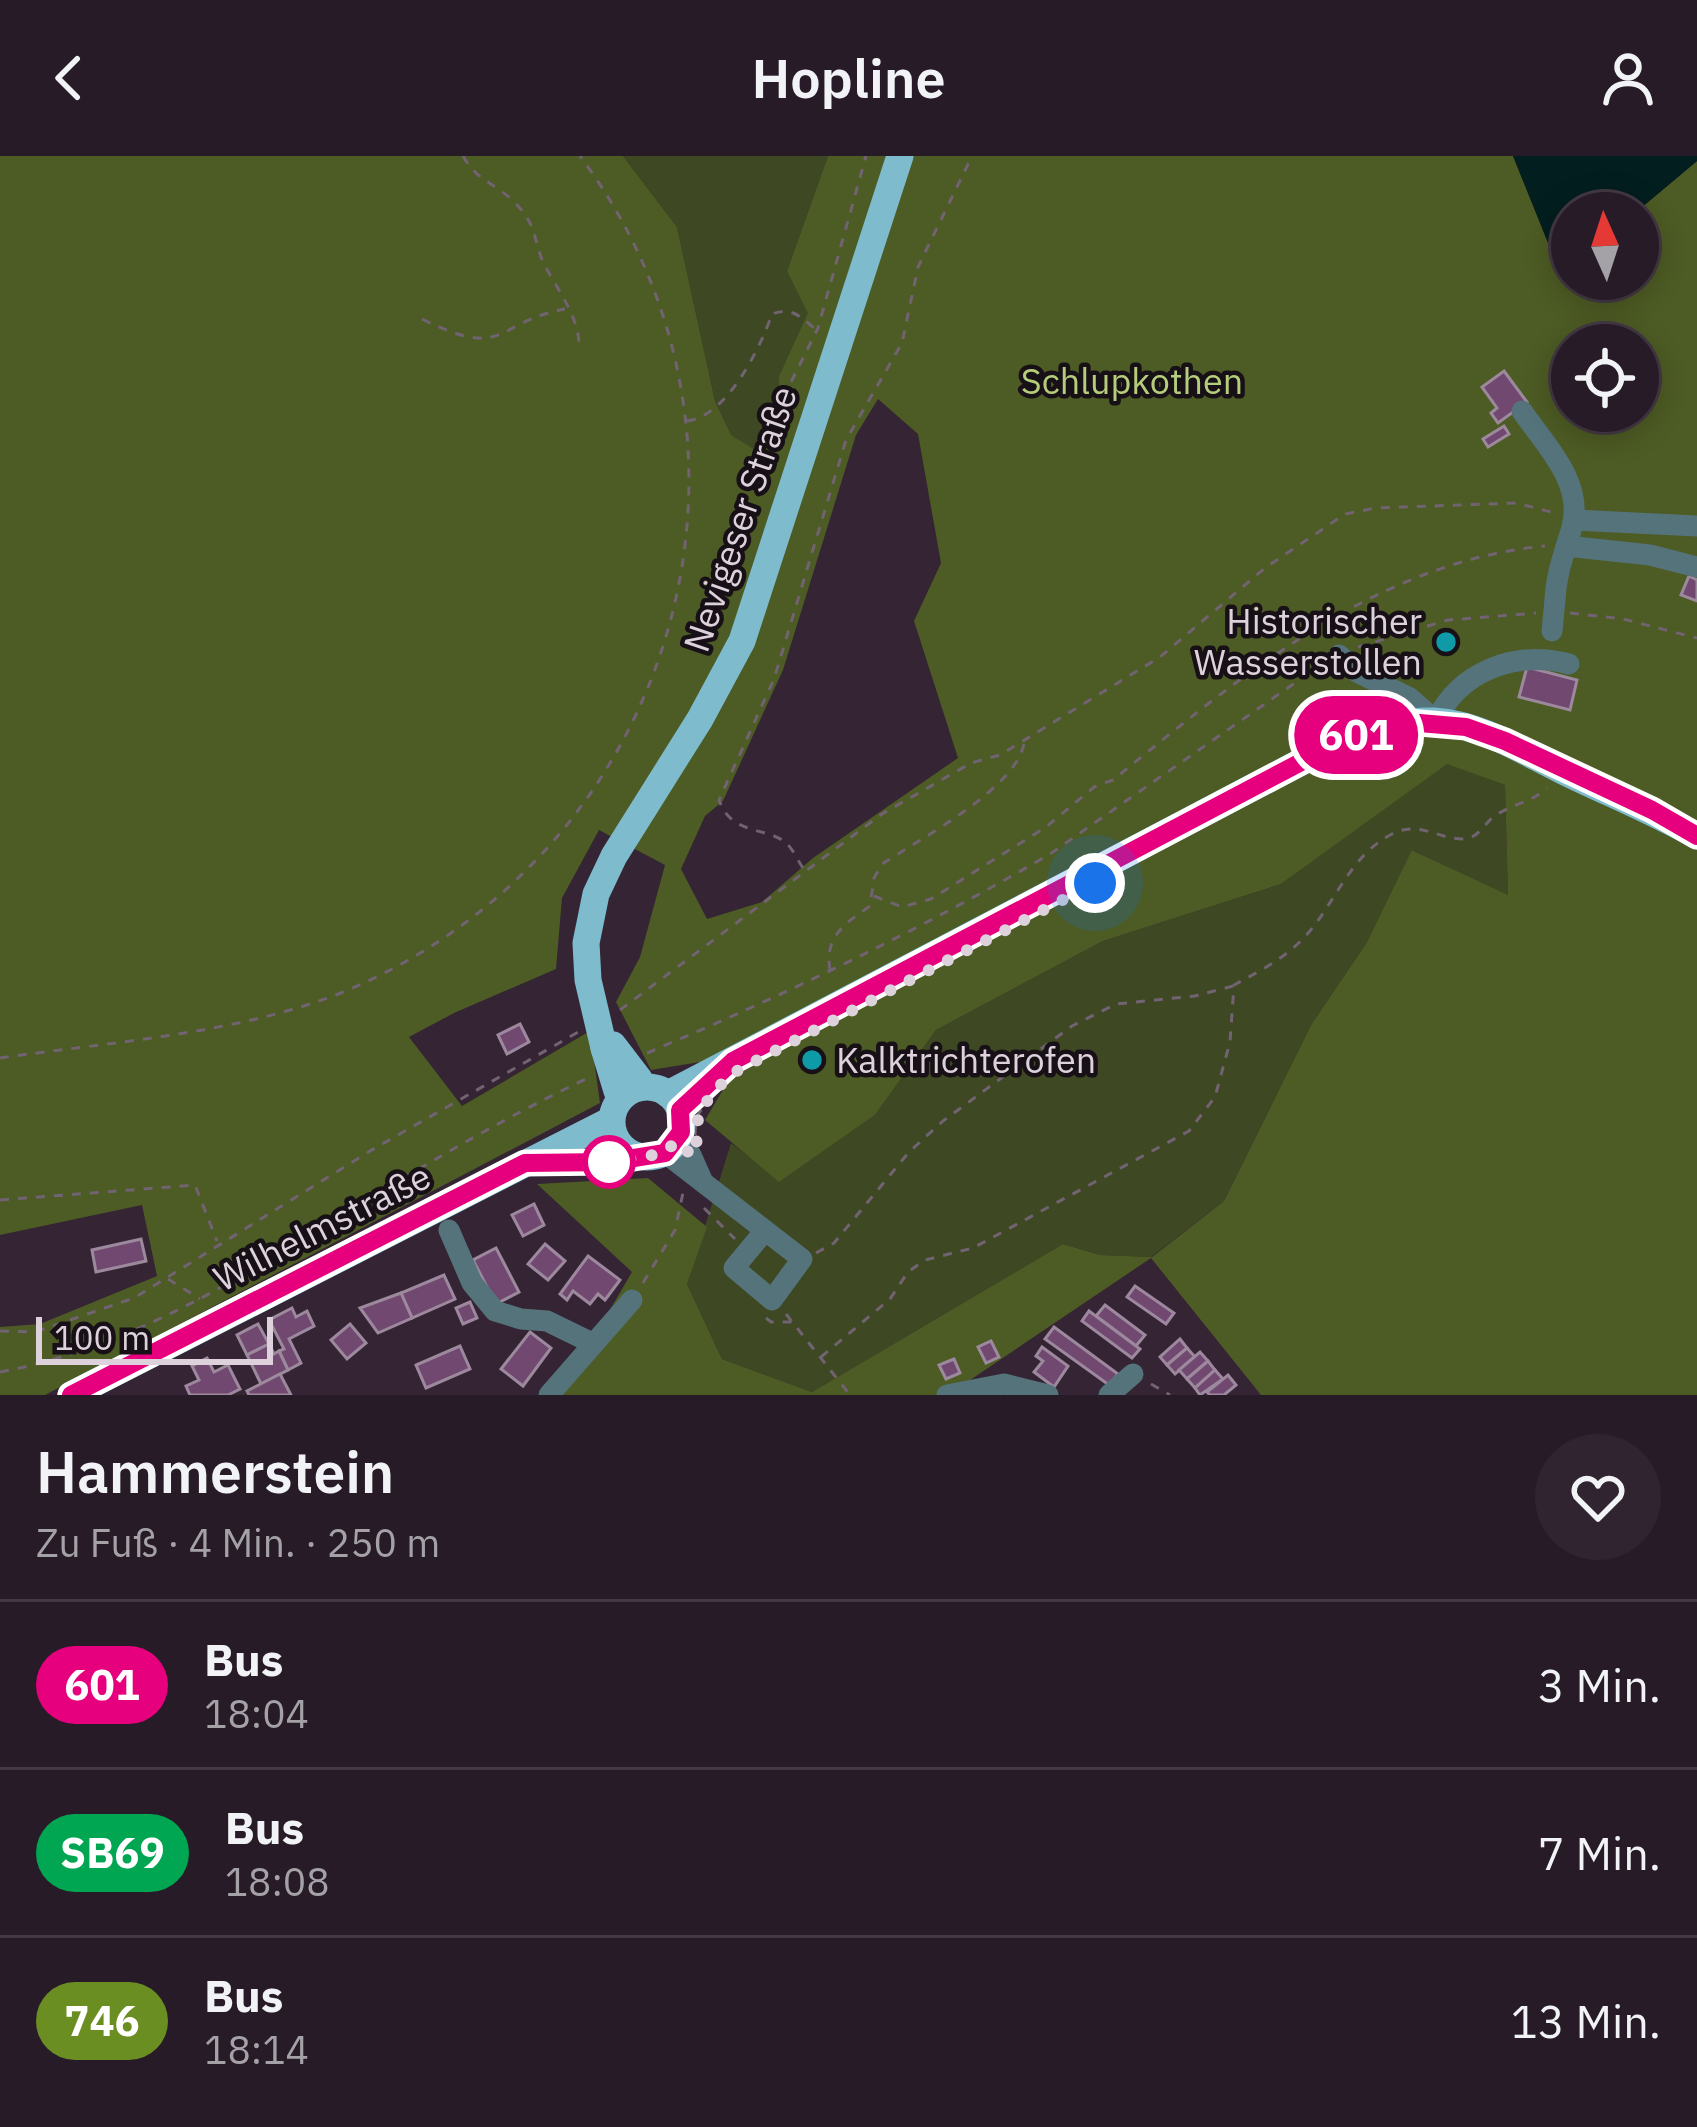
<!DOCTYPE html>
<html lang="de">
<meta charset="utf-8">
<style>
body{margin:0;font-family:"IBM Plex Sans",sans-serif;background:#2f242f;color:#f1f3f6;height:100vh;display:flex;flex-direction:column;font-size:45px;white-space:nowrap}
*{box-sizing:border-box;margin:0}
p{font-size:39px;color:#a4a1a7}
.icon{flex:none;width:66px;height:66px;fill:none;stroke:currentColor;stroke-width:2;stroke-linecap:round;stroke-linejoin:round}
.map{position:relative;height:1239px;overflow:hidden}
.details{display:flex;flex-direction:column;background:#271b27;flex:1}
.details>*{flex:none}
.badge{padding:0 24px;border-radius:39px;font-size:42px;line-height:78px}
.needle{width:78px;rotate:357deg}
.tools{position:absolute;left:1551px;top:36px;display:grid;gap:24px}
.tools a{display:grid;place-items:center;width:108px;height:108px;border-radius:50%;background:#271b27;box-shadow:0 6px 30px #0003,0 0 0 3px #433944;font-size:60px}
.scale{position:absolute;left:36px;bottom:30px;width:237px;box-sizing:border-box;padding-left:12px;border:6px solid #ddd2dc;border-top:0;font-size:33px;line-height:42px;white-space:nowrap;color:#ddd2dc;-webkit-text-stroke:9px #171017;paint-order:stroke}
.you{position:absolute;width:60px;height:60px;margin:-30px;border:9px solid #fff;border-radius:50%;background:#1a73e8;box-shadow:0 0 0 18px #1a73e833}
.map>.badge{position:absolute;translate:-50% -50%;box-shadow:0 0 0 6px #fff}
.round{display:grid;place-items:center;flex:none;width:126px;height:126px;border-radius:63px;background:#2f242f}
.head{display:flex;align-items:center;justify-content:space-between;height:204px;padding:0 36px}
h1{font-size:57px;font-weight:600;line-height:90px}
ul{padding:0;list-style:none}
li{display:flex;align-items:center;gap:36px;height:168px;padding:0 36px;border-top:3px solid #433944}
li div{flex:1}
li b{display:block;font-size:45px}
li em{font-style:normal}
li .badge{min-width:132px;font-weight:700;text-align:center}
header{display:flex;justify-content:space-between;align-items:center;height:156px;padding:0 36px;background:#271b27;font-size:54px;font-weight:600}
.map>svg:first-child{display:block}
</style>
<header><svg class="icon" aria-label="back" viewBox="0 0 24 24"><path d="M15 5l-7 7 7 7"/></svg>Hopline<svg class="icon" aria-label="person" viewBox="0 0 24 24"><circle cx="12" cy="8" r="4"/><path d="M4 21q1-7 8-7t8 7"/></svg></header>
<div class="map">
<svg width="1697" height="1239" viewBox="0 0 1697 1239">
<rect width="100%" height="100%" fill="#342434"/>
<g fill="#3e4822">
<polygon points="623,0 828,0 787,115 809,157 779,220 778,257 764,300 731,280 715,245 677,71"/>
<polygon points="1447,607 1505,629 1508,740 1413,694 1367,786 1311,869 1224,1045 1151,1101 1100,1099 1063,1088 812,1236 722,1203 687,1128 731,987 780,1025 875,959 936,874 1103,785 1281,728"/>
</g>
<path fill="#4d5b24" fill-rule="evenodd" d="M0,0H623L677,71L715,245L731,279L763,299L778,257L779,220L808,157L787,115L828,0H1513L1550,91L1572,84V123H1638L1635,57L1697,5V1239H1261L1151,1102L948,1239H560L632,1116L537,1028L648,1022L707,1071L687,1128L722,1203L812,1236L1063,1088L1100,1099L1152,1101L1224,1045L1311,869L1367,786L1412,694L1508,739L1505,629L1447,608L1281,728L1103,785L936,874L875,959L779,1026L705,964L727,927L700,906L651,914L616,846L640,801L665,709L599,674L562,742L556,813L454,857L409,881L462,950L590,875L600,947L45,1239H0V1171L40,1168L157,1120L142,1049L0,1079ZM1572,189H1638V255H1572ZM878,243L918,278L941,407L914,465L958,602L813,702L762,746L707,763L681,713L705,660L723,645L783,514L856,279Z"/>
<polygon fill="#031e1f" points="1513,0 1697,0 1697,5 1635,57 1572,57 1572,84 1550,92"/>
<g fill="#704870" stroke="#9d899d" stroke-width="3">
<polygon points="1504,215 1527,246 1498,267 1491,257 1497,252 1482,231"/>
<polygon points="1504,270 1509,278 1488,291 1483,283"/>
<polygon points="1689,420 1697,424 1697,445 1681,439"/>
<polygon points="1527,511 1577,524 1570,554 1519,541"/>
<polygon points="520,868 529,886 507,898 498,879"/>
<polygon points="534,1048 544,1069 523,1080 512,1059"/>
<polygon points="141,1083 146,1105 96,1116 92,1094"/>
<polygon points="545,1088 565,1105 548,1124 528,1108"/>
<polygon points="496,1092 519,1136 496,1148 473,1104"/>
<polygon points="588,1100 620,1124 605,1144 598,1138 590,1148 573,1135 567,1144 560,1138"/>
<polygon points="444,1119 455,1143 412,1162 401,1137"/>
<polygon points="1135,1130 1174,1157 1166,1168 1127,1141"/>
<polygon points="401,1137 412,1162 378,1177 360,1152"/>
<polygon points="470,1146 477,1162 463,1168 456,1152"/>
<polygon points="1105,1149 1145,1179 1136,1190 1096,1160"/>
<polygon points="292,1152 296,1161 307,1155 314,1170 289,1183 301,1207 288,1214 279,1195 284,1193 269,1164"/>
<polygon points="1089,1155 1140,1193 1132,1202 1082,1165"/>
<polygon points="258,1168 269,1188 247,1199 237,1179"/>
<polygon points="350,1168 366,1187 347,1203 331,1184"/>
<polygon points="1054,1171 1118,1218 1109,1229 1045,1183"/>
<polygon points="530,1176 551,1192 523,1230 501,1213"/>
<polygon points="1180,1183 1187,1192 1167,1209 1160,1201"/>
<polygon points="991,1185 999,1201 986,1207 978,1191"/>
<polygon points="269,1188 274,1198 279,1195 288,1214 261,1228 247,1199"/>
<polygon points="460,1190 470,1213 426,1232 416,1209"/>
<polygon points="1042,1191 1068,1210 1054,1231 1034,1216 1043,1205 1036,1200"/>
<polygon points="1187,1192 1195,1201 1175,1218 1167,1209"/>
<polygon points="1200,1196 1208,1205 1187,1223 1179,1214"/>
<polygon points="207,1202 214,1216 228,1209 240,1233 228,1239 190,1239 186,1230 199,1224 192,1210"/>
<polygon points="954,1203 960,1217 946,1223 939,1209"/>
<polygon points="1208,1205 1215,1214 1195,1232 1187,1223"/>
<polygon points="1215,1214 1223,1223 1200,1239 1195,1232"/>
<polygon points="280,1218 291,1239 249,1239 247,1235"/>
<polygon points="1228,1219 1236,1229 1224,1239 1210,1239 1207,1236"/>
</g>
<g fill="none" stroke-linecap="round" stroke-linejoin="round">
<g stroke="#716371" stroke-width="3" stroke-dasharray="9 9" stroke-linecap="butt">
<path d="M463,0C478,26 492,25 512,44C539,69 532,84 545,110C558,134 578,160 579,188"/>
<path d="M422,163C507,205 492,167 565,153"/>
<polyline points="791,260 786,236 818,172 866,0"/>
<path d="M687,265C726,261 760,193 772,158C792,151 800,160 815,173"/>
<polyline points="1570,457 1623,463 1697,482"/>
<polyline points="1358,491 1448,464 1536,457"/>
<path d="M803,712C798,705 792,691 785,686C766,671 731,679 719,644L774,523L846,284L902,187L918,111L972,0"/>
<path d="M874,740L902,751L931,743L1046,671L1094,631L1113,624C1240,521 1375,406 1545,390"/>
<path d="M830,814C824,780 846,767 870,750L874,722L882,708C920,683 1017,632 1024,587"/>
<polyline points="620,854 882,658 971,607 1000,599 1160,501 1265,412 1345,358 1376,352 1516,347 1555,357"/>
<path d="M647,897C785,839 920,774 1050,698L1322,508"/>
<path d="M0,902C117,885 256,877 364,827C681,680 792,284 580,0"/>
<polyline points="695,979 696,962 707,944"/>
<polyline points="0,1044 195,1029 217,1085"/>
<polyline points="704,1052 735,1083"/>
<polyline points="816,1097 834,1087 909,996 943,965 1072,870 1116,848 1195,840 1233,830"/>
<polyline points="168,1123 200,1143"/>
<polyline points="643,1127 675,1074 684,1032"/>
<polyline points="786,1158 850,1239"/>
<polyline points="766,1162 771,1166 793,1166"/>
<polyline points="0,1175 35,1176 134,1142 370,995 580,875"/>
<path d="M821,1201L890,1143L908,1116L925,1104L973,1092L1189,975L1215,941L1230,886L1234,829C1262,814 1289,800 1309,776C1337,743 1351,699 1392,678C1419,664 1437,683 1463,683C1477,683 1483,670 1492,662C1510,648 1531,647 1547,632"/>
<path d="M0,1216C119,1194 223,1133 324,1070C411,1017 497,965 588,922"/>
<polyline points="1151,1228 1170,1239"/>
</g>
<g stroke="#55737b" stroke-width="21">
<path d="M1522,255C1545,289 1584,326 1572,371C1565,396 1556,417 1555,444"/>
<polyline points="1574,364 1697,370"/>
<polyline points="1566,390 1650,399 1697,411"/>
<path d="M1339,499L1357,516L1410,542L1436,565C1460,514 1517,494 1569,508"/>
<polyline points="676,986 691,999 702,1024"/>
<polyline points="665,997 802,1103 772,1144 734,1112 763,1077"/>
<polyline points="532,1007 609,1006 638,1001"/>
<polyline points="449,1074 472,1127 495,1155 521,1163 547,1165 592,1187"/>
<polyline points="549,1239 632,1144"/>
<polyline points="947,1239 1004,1228 1048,1239"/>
<polyline points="1109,1239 1133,1218"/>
</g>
<g stroke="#7dbbcd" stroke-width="27">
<polyline points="604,892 588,824 586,787 596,738 614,700 700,563 742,485 900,0"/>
<circle cx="647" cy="966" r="35"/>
<path d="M668,938L1343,584C1373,574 1401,564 1434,565C1481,568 1522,595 1563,615C1608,637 1653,655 1697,680"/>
<polyline points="71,1239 611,964"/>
</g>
<polyline stroke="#55737b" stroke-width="21" points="1552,475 1555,444"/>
<g stroke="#7dbbcd" stroke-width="27">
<polyline points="613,889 639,923"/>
<polyline points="604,892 617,935"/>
</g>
</g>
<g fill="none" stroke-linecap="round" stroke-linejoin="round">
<defs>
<polyline id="line" points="71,1239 525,1007 609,1006 665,997 681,976 680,954 733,905 1343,584 1408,566 1466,571 1505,585 1652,654 1697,680"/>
</defs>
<use href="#line" stroke="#fff" stroke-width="27"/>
<use href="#line" stroke="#e6007e" stroke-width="18"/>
<path stroke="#ddd2dc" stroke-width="12" stroke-dasharray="0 21.6" d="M609,1006C634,1001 657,1004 676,986L692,999L698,994C690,959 708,942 731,918L1095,727"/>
</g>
<g fill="#0f9aa8" stroke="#171017" stroke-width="4.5">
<circle cx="1446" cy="486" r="12"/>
<circle cx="812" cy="904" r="12"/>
</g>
<circle fill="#fff" stroke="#e6007e" stroke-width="6" cx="609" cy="1006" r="24"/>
<g text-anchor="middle" stroke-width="9" stroke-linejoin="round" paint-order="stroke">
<g font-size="36" fill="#b5cd7a" stroke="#171017">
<text x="1132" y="238">Schlupkothen</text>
</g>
<g font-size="36" fill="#ddd2dc" stroke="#171017">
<text transform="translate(740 363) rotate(-71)" y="13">Nevigeser Straße</text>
<text transform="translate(322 1071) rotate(-27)" y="13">Wilhelmstraße</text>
</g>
<g font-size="36" fill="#ddd2dc" stroke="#171017" text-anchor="end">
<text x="1422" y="478">Historischer<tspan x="1422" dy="41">Wasserstollen</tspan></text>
<text x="836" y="917" text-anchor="start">Kalktrichterofen</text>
</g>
</g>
</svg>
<div class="tools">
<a><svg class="needle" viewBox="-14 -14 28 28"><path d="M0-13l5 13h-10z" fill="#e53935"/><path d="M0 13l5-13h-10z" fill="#a4a1a7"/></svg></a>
<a><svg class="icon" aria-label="locate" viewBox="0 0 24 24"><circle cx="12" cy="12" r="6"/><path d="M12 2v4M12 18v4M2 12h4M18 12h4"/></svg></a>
</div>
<div class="scale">100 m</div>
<div class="you" style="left:1095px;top:727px"></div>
<b class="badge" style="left:1356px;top:579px;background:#e6007e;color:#fff">601</b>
</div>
<section class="details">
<div class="head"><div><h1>Hammerstein</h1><p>Zu Fuß · 4 Min. · 250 m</p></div><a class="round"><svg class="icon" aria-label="heart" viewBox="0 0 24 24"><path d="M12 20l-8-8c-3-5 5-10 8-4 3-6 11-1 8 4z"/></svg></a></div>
<ul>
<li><span class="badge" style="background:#e6007e;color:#fff">601</span><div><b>Bus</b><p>18:04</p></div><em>3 Min.</em></li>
<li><span class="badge" style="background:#00a651;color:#fff">SB69</span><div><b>Bus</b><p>18:08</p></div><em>7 Min.</em></li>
<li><span class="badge" style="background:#6b8e23;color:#fff">746</span><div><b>Bus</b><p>18:14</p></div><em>13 Min.</em></li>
</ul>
</section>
